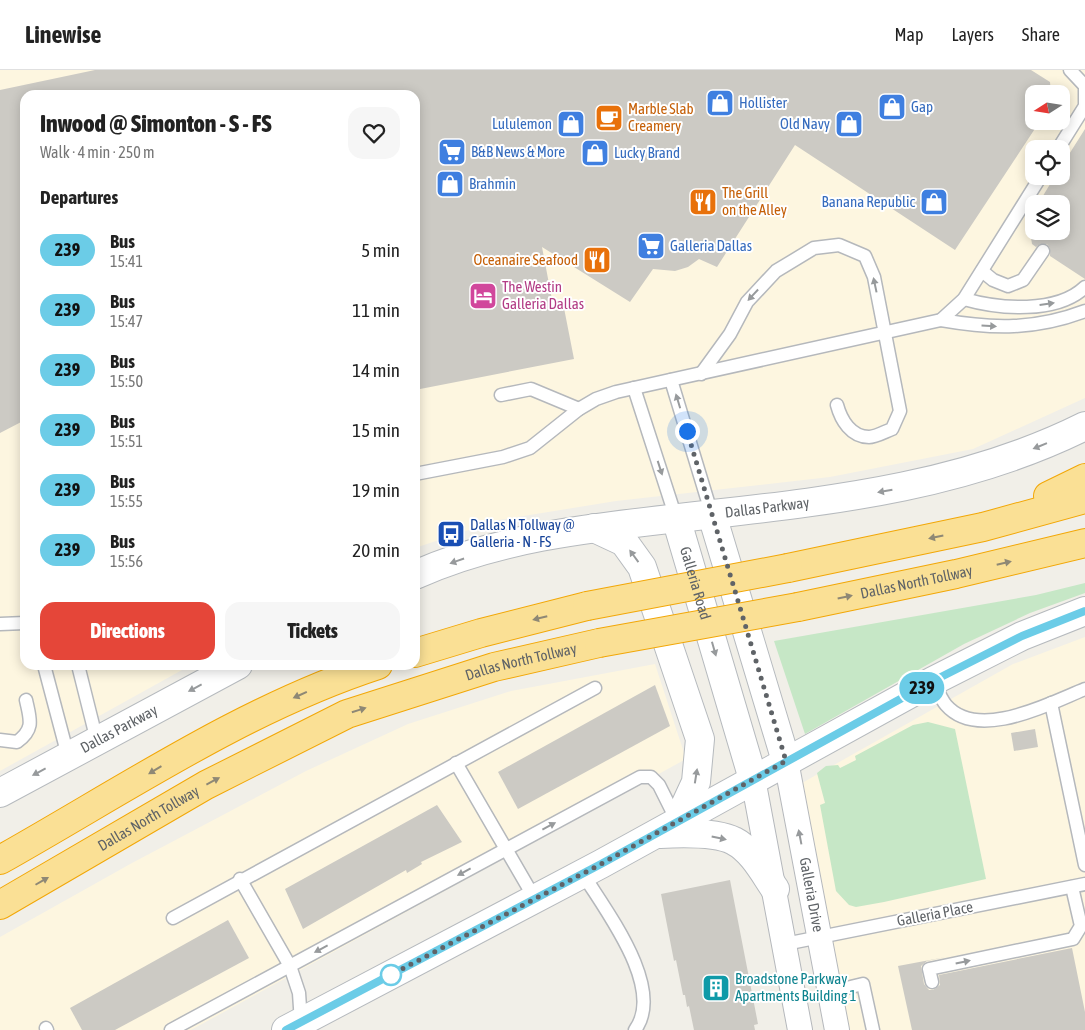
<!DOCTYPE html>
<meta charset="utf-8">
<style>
body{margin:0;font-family:"Asap Condensed",sans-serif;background:#f6f6f6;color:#222;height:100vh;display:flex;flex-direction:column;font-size:19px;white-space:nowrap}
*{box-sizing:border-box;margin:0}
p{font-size:16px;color:#767676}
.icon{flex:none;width:28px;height:28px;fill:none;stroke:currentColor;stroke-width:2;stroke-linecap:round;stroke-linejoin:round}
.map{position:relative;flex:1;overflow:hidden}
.panel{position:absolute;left:20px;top:20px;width:400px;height:580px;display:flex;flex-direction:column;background:#fff;border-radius:15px;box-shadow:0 2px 12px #0003}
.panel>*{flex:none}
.badge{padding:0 10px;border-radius:16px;font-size:18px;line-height:32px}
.needle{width:32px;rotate:258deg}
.buttons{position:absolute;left:1025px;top:15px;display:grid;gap:10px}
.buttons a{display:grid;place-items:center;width:45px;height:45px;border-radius:10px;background:#fff;box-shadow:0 2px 12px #0003;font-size:25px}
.you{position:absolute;width:25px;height:25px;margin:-12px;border:4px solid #fff;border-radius:50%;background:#1a73e8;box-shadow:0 0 0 8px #1a73e833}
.map>.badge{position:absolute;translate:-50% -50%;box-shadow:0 0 0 2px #fff}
h2{padding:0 20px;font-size:19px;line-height:45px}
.round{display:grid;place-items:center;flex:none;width:52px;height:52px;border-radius:15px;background:#f6f6f6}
.headline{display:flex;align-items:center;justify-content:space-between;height:85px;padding:0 20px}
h1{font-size:24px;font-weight:800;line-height:38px}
.cta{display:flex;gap:10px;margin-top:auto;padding:10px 20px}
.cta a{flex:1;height:58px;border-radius:15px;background:#e54639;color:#fff;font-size:20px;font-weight:800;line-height:58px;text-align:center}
.cta a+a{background:#f6f6f6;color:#222}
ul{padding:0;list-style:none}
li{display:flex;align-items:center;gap:15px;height:60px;padding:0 20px}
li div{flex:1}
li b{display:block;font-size:19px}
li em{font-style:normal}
li .badge{min-width:55px;font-weight:700;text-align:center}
header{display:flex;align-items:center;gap:30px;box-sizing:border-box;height:70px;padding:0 25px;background:#fff;border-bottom:1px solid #e0e0e0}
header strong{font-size:24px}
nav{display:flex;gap:28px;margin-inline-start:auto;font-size:18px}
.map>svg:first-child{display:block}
</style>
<header>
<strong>Linewise</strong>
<nav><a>Map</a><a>Layers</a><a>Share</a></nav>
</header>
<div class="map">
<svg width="1085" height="960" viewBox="0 0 1085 960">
<rect width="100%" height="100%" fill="#f1efe8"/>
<g fill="#fdf6e0" fill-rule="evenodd">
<path d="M0,0H1085V328L973,379L830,407L616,431L499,450L415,478V25H25V595H191L0,701ZM1034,24H1061V51H1034ZM1034,79H1061V106H1034ZM1034,134H1061V161H1034Z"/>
<polygon points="1085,567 1085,960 845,960 802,713 1013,594"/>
<polygon points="655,594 686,689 191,960 0,960 0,867 132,793 306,701 408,654 511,621"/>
</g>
<g fill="#c6e7c6">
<polygon points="1085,513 1085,523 1030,543 964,574 805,664 774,571 1036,525"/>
<polygon points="928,652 955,659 986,809 884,832 856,837 849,835 836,821 820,735 825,733 817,703 826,696 838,695 840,698 856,690 855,686 913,655"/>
</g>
<g fill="#cccac4">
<polygon points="95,0 1031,0 1050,12 1051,24 1034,24 1034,51 1040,51 955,180 795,75 717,197 699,189 688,197 675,201 653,199 630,232 542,177 554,240 564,238 574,289 415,320 415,25 25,25 25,350 0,363 0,20"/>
<polygon points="1085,59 1085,209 1050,186 1050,178 1047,174 1040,174 1036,177 1032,174 1028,150 1034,141 1034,161 1061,161 1061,134 1038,134 1055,106 1061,106 1061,97"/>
<polygon points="655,615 670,656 518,739 498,702"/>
<polygon points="1035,659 1038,677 1014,681 1011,663"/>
<polygon points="437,735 462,772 421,792 422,794 407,803 406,800 303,859 285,819"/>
<polygon points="730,810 758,954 754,955 755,960 694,960 689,936 687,937 685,925 683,925 676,890 674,891 661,824"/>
<polygon points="228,850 249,888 115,960 82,960 70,938"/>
<polygon points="1072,878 1085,942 1085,960 912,960 898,896 946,887 927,891 921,896 924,914 929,920 933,920 940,915 939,905"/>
</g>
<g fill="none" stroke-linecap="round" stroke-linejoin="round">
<defs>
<g id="lane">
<polyline points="1058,79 1085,36 1085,16 1070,0"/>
<polyline points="982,201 993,210 1008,216 1023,210 1043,181"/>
<path d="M964,229C999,239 1057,244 1085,217"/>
<path d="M941,250C993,259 1035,260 1085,241"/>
<path d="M701,304L730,264L747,232L776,201L814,178L839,175L865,186L874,207L900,341L892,359C886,361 876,367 869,367C851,367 841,350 837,335"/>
<polyline points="671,310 712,445"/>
<polyline points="634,318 676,448"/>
<polyline points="501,325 531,319 579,339"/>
<polyline points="415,404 503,387 530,378 579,339 596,329 616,322 941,250 964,229 1041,106"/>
<polyline points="0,554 25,553"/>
<polyline points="44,595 68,686"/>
<polyline points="78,595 97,671"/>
<path d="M933,611C937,619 941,629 946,635C978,672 1050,633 1085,619"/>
<polyline points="1051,633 1085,795"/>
<path d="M0,670L17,672C35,659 30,649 26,630"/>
<polyline points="456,693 535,829"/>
<path d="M583,804C605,840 666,918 635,960"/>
<polyline points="240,809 290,896 299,923 301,952"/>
<polyline points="173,848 595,618"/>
<polyline points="785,874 1085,814"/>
<polyline points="932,912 929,899 1073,869 1081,856 1072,817"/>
<polyline points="830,922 863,914 873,960"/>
<polyline points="46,958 47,960"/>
<polyline points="171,960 640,707 651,707 659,715 677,751"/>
</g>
<g id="street">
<path id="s1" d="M786,691L837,960"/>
<polyline points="753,709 800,960"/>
</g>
<g id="secondary">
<polyline points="712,445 786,691"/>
<path id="s2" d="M676,448L753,709"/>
<polyline points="594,458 624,472 642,497 700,669 696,712 678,751"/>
<path id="s3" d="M415,505C508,463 613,456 713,444C840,430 969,414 1085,356"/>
<path id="s4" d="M0,723L238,595"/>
<path d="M660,764C680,763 717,762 734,771C752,780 764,803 775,819"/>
<polyline points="286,960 601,794 933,611 1022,566 1085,541"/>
</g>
<g id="highway">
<polyline points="1048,426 1085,408"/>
<polyline points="788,498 983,457 1085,429"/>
<path id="s5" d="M798,537L956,504L1085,473"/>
<polyline points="415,583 481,563 587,536"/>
<path d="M0,790C123,721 243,639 378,595"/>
<path id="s6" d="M0,835L206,715L347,644L494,597L599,573"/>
</g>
</defs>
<use href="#lane" stroke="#b5b8bc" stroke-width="15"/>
<use href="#street" stroke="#b5b8bc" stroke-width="26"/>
<use href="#secondary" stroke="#b6babe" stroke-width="30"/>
<use href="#highway" stroke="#f2a707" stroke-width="30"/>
<use href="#lane" stroke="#fff" stroke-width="12"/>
<use href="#street" stroke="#fff" stroke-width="24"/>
<use href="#secondary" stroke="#fff" stroke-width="28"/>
<use href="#highway" stroke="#fae095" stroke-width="28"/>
<defs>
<g id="highway-bridge">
<polyline points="587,536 788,498"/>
<polyline points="599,573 798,537"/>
</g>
</defs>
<use href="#highway-bridge" stroke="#f2a707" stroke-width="30" stroke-linecap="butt"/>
<use href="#highway-bridge" stroke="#fae095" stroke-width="28"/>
</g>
<defs><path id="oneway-solid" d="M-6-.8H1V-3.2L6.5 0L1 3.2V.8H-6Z" transform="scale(1.25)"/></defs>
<g fill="#979a9c">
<use href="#oneway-solid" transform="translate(875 215) rotate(-102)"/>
<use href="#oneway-solid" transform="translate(753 225) rotate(133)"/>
<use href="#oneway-solid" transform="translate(1047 234) rotate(-8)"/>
<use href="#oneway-solid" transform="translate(989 256) rotate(4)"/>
<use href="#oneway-solid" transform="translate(678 331) rotate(-107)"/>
<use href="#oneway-solid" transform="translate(1040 376) rotate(158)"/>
<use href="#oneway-solid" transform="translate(660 398) rotate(72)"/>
<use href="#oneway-solid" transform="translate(885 421) rotate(170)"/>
<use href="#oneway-solid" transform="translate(634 486) rotate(-126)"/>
<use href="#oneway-solid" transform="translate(457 491) rotate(161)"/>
<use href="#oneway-solid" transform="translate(714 579) rotate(74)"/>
<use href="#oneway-solid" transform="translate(195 618) rotate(152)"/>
<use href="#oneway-solid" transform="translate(39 702) rotate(152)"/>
<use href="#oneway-solid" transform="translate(696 706) rotate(-81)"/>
<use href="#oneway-solid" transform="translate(549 756) rotate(-28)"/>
<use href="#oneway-solid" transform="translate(800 767) rotate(-101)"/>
<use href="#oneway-solid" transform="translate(719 768) rotate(12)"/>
<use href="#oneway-solid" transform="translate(464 802) rotate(152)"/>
<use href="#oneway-solid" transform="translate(321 879) rotate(152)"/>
<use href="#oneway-solid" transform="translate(963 892) rotate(-12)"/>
</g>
<g fill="#8e8875">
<use href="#oneway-solid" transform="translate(936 467) rotate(168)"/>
<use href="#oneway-solid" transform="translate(1004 493) rotate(-13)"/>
<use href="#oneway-solid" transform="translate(845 527) rotate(-12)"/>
<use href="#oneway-solid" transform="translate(540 548) rotate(166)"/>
<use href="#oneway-solid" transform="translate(300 625) rotate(156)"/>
<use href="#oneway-solid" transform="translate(359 640) rotate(-18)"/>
<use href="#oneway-solid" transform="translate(155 700) rotate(149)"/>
<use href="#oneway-solid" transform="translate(213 711) rotate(-28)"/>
<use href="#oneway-solid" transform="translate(42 811) rotate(-30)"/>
</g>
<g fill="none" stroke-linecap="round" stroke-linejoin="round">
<defs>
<polyline id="line" points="286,960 601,794 933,611 1022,566 1085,541"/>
</defs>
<use href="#line" stroke="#fff" stroke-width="11"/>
<use href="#line" stroke="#6bcce7" stroke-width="8"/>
<polyline stroke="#5f6367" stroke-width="5" stroke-dasharray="0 9" points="391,905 385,908 601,794 786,691 687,361"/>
</g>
<defs>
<symbol id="shop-square" viewBox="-11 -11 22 22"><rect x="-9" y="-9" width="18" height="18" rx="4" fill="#3f7fe0" stroke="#fff"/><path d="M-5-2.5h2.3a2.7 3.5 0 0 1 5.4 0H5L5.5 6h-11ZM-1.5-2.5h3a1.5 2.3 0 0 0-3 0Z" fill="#fff"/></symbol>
<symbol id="cafe-square" viewBox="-11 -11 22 22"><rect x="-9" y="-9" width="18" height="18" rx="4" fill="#e8710a" stroke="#fff"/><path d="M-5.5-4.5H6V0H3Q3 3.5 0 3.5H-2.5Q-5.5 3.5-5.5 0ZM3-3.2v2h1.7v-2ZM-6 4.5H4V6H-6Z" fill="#fff"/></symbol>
<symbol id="supermarket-square" viewBox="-11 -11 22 22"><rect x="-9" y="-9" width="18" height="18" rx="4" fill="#3f7fe0" stroke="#fff"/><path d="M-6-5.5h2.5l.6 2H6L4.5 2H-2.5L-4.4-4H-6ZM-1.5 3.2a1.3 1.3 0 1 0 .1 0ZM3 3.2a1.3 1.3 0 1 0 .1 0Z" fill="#fff"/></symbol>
<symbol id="restaurant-square" viewBox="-11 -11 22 22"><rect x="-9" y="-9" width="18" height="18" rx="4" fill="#e8710a" stroke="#fff"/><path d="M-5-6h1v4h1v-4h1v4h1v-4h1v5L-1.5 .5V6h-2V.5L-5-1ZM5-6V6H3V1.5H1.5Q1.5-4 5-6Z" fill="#fff"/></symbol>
<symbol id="hotel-square" viewBox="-11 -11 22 22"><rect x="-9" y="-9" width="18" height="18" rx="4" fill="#d1479c" stroke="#fff"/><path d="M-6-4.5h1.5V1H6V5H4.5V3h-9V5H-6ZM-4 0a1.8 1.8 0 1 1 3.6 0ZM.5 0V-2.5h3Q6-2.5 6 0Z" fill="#fff"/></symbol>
<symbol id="bus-square" viewBox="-11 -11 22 22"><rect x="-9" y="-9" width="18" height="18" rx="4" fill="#1a4fb4" stroke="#fff"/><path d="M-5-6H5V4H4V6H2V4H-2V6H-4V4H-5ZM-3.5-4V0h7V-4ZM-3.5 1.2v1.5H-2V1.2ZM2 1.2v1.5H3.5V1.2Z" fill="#fff"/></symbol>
<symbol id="building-square" viewBox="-11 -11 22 22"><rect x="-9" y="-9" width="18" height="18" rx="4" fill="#0f9aa8" stroke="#fff"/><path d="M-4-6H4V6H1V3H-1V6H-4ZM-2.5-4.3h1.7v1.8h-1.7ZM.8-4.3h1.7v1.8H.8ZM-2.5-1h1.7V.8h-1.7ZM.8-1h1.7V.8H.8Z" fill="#fff"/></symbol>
</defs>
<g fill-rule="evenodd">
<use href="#shop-square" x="704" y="17" width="32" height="32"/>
<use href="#shop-square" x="876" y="21" width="32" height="32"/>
<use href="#cafe-square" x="593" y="32" width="32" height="32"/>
<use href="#shop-square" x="555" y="38" width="32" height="32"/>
<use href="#shop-square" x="833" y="38" width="32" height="32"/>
<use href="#supermarket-square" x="436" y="66" width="32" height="32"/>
<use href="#shop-square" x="579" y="67" width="32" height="32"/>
<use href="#shop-square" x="434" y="98" width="32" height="32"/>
<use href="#restaurant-square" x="687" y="116" width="32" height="32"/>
<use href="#shop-square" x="918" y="116" width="32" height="32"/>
<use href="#supermarket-square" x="635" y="160" width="32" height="32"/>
<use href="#restaurant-square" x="581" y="174" width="32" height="32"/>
<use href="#hotel-square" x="467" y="210" width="32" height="32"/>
<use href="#bus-square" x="435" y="448" width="32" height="32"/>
<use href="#building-square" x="700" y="902" width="32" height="32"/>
</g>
<circle fill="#fff" stroke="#6bcce7" stroke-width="2.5" cx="391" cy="905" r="10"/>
<g text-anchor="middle" stroke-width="4" stroke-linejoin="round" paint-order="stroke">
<g font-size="15" fill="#366cbe" stroke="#fff" text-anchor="start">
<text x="739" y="38">Hollister</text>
<text x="911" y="42">Gap</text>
<text x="552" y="59" text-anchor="end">Lululemon</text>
<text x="830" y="59" text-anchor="end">Old Navy</text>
<text x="471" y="87">B&amp;B News &amp; More</text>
<text x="614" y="88">Lucky Brand</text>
<text x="469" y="119">Brahmin</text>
<text x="915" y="137" text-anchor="end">Banana Republic</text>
<text x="670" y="181">Galleria Dallas</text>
</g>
<g font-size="15" fill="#c56008" stroke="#fff" text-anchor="start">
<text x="628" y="44">Marble Slab<tspan x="628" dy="17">Creamery</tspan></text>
<text x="722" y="128">The Grill<tspan x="722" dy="17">on the Alley</tspan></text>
<text x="578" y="195" text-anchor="end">Oceanaire Seafood</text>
</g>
<g font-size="15" fill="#b23c85" stroke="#fff" text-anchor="start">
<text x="502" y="222">The Westin<tspan x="502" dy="17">Galleria Dallas</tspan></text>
</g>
<g font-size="15" fill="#5f6367" stroke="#fff">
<text dy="5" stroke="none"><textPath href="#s3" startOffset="360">Dallas Parkway</textPath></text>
<text dy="5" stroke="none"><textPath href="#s5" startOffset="121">Dallas North Tollway</textPath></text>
<text dy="5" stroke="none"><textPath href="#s2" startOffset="68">Galleria Road</textPath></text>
<text dy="5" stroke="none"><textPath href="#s6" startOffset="578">Dallas North Tollway</textPath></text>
<text dy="5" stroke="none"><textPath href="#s4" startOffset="135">Dallas Parkway</textPath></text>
<text dy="5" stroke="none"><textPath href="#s6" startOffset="172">Dallas North Tollway</textPath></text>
<text dy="5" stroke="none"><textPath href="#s1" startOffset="136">Galleria Drive</textPath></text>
<text transform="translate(935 844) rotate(-11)" y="5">Galleria Place</text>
</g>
<g font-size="15" fill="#164399" stroke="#fff" text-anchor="start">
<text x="470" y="460">Dallas N Tollway @<tspan x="470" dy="17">Galleria - N - FS</tspan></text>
</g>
<g font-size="15" fill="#0d838f" stroke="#fff" text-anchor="start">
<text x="735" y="914">Broadstone Parkway<tspan x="735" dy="17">Apartments Building 1</tspan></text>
</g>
</g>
</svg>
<div class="buttons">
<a><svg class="needle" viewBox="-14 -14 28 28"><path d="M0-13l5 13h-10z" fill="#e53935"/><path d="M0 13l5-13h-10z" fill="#767676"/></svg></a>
<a><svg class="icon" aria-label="locate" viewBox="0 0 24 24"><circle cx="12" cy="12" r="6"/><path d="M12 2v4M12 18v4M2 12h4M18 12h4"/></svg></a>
<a><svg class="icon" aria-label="layers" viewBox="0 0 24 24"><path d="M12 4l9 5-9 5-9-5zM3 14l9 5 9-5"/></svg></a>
</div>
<div class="you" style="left:687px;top:361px"></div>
<b class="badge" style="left:922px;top:618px;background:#6bcce7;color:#111">239</b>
<section class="panel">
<div class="headline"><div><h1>Inwood @ Simonton - S - FS</h1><p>Walk · 4 min · 250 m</p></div><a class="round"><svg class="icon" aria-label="heart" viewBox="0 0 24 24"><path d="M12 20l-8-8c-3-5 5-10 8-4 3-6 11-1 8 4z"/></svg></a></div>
<h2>Departures</h2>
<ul>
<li><span class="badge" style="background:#6bcce7;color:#111">239</span><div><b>Bus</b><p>15:41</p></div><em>5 min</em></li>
<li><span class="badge" style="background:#6bcce7;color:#111">239</span><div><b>Bus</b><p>15:47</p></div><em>11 min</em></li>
<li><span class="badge" style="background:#6bcce7;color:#111">239</span><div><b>Bus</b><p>15:50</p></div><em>14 min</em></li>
<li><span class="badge" style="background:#6bcce7;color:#111">239</span><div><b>Bus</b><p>15:51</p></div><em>15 min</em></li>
<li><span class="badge" style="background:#6bcce7;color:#111">239</span><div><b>Bus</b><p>15:55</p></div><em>19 min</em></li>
<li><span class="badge" style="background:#6bcce7;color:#111">239</span><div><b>Bus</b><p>15:56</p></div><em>20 min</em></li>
</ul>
<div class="cta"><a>Directions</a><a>Tickets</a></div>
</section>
</div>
